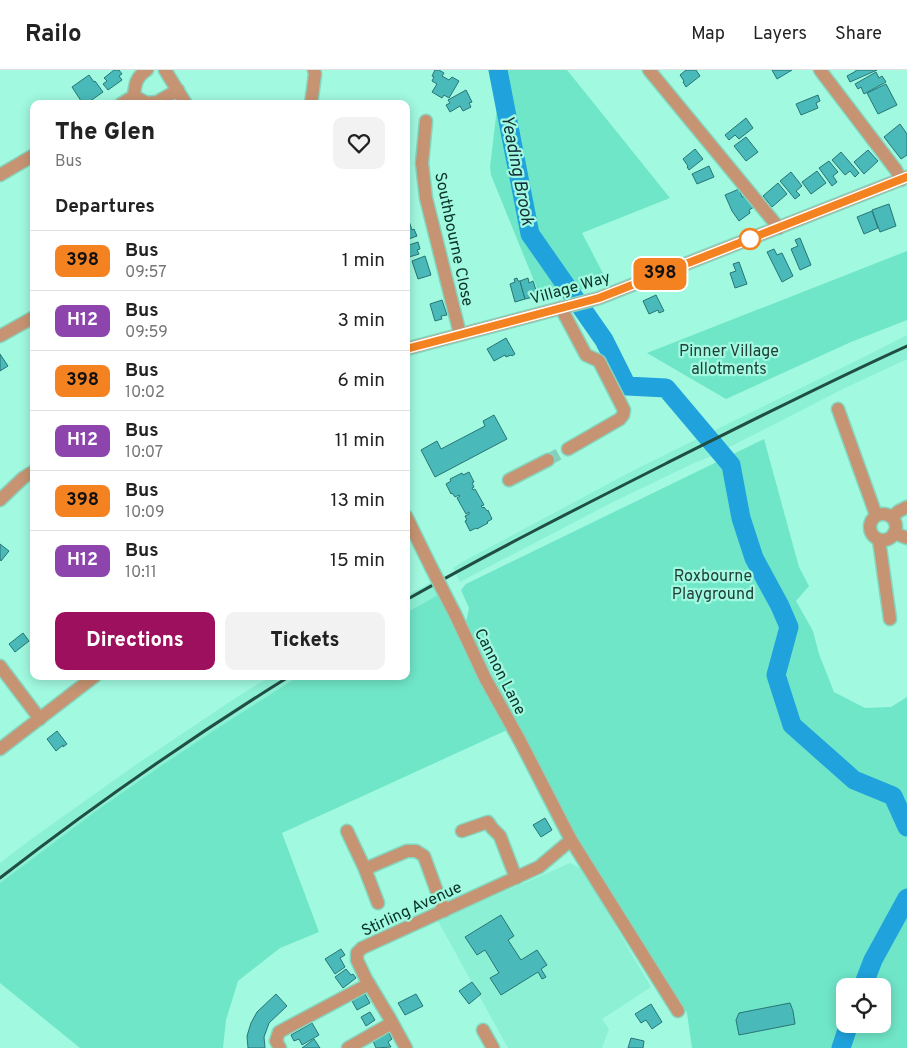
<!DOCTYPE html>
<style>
body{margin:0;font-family:Overpass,sans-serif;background:#f2f2f2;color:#222;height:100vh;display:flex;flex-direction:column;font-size:19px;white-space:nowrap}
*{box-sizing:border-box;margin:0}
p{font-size:16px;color:#767676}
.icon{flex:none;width:28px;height:28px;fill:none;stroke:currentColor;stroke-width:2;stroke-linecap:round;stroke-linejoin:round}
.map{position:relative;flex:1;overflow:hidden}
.panel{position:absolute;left:30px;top:30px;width:380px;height:580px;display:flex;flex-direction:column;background:#fff;border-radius:10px;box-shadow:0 2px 12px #0003}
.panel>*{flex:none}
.badge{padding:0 10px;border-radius:8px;font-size:18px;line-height:32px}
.tools{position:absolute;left:836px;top:908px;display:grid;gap:10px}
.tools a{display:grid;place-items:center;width:55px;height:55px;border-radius:10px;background:#fff;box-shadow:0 2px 12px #0003;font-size:25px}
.map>.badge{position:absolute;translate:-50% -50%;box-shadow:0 0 0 2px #fff}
h2{padding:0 25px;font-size:19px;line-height:45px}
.round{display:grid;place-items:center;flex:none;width:52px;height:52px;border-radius:10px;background:#f2f2f2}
.headline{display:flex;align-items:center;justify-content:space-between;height:85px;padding:0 25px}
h1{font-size:24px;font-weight:800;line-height:38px}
.cta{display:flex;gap:10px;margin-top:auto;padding:10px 25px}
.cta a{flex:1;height:58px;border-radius:10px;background:#9d105e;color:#fff;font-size:20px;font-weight:800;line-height:58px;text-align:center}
.cta a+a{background:#f2f2f2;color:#222}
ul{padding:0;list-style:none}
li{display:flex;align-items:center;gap:15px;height:60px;padding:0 25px;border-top:1px solid #e0e0e0}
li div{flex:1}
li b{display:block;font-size:19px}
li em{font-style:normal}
li .badge{min-width:55px;font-weight:700;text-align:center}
header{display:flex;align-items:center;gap:30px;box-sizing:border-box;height:70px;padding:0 25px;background:#fff;border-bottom:1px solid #e0e0e0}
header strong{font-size:24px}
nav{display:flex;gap:28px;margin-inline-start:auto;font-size:18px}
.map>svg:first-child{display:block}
</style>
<header>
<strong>Railo</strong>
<nav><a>Map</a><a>Layers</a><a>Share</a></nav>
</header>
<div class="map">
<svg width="907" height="978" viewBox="0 0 907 978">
<rect width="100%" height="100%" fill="#a1f9e0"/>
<g fill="#8cf0d5">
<polygon points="907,265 907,289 843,319 712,386 694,393 611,433 460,512 453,498 464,491 636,399 864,287"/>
<polygon points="434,511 440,524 406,543 406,526"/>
<polygon points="271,606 299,606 219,657 162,695 100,738 0,813 0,793 30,770 134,696 237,627"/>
<polygon points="570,793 582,799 651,917 602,949 609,959 602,978 508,978 438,851"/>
</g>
<g fill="#70e6c8" fill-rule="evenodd">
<polygon points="490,0 567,0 670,128 582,163 607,211 543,233 491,105 490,97 497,38"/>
<polygon points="907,181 907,250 851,272 726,329 647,283"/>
<path d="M764,369L799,497L809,516L796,531L813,561L819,584L834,622L865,638L891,637L907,627V978H692L687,943L577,767L526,671L466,552L469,538L461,520L466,514ZM845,916H882V954H845Z"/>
<polygon points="440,524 507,660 282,763 319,862 280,878 238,911 226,950 223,978 80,978 0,913 0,813 100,738 162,695 219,657 299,606 406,606 406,543"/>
</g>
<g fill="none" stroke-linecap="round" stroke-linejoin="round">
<g stroke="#20a3dd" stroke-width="19">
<polyline points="498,0 530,164 604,270 627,316 666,318 731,395 741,448 754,488 780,536 789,557 776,605 792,655 854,710 893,726 907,757"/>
<polyline points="863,916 873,890 907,828"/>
<polyline points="841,978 849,954"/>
</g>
</g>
<g fill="#49bab9" stroke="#297575">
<polygon points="114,0 119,0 122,4 119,6 122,10 108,20 103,14 107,11 104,8"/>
<polygon points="435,0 439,0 444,3 442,6 449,10 452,7 459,11 449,28 444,25 442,28 432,22 437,14 432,11 434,7 432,6"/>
<polygon points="686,0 696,0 700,6 686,17 683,12 684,11 680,5"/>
<polygon points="772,0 792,0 777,9"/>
<polygon points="856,0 877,0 850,12 847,6 856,1"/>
<polygon points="876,2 879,8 882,6 886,12 864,24 861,17 858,19 855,14"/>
<polygon points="89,5 94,12 95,11 103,22 86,34 83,34 72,17"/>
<polygon points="886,14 897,35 878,44 867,23"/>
<polygon points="466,20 472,32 469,33 471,37 463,41 460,36 450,42 446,35 450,33 448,30"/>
<polygon points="818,25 820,31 816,33 818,38 801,45 796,34"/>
<polygon points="746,48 753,58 739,69 735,65 729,70 725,65"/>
<polygon points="900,54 907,64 907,85 901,89 884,67"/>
<polygon points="746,67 758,82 746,91 734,76"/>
<polygon points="695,79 703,89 689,100 687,97 688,96 683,89"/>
<polygon points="868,80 878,91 864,104 854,92"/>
<polygon points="841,82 859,103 855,107 850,101 845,105 832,90"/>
<polygon points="829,91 838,102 833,106 837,112 832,116 819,98"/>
<polygon points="709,96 714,107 697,114 692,104"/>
<polygon points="817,101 826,113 811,124 802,112"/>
<polygon points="791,102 802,116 796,121 800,125 795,129 780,111"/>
<polygon points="778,113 787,124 772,137 763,126"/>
<polygon points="739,119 742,127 746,126 754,137 749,140 750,143 739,151 732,141 725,125"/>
<polygon points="889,134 896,156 880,162 872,140"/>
<polygon points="872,141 878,158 864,164 857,147"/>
<polygon points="406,148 408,148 412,160 414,159 417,166 406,170"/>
<polygon points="800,168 811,195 800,200 791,179 798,176 795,170"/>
<polygon points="418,172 420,179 417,180 419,184 406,188 406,176"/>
<polygon points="774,179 777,185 782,183 793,206 782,212 767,182"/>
<polygon points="425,186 431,205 418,209 412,191"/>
<polygon points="739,192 747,214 735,218 730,203 736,201 733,194"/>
<polygon points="517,208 518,211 520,211 525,229 515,232 510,214 515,212 514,209"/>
<polygon points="528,208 529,213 533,211 538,226 525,229 520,211"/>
<polygon points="656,225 664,241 659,243 658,240 649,244 643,231"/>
<polygon points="442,230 447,245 441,246 442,249 435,251 430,234"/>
<polygon points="506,268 515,284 512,286 511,285 506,287 505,285 494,291 487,279"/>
<polygon points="0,284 8,296 0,301"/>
<polygon points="494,345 507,369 435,407 421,380 437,371 441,379 485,356 483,351"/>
<polygon points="469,402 474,412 472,413 474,417 472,418 473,420 475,419 484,435 481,436 483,438 484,437 487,441 488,440 492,449 487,452 488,453 477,459 476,458 470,461 465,451 467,450 465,446 469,444 469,442 466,444 457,428 460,426 459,425 455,427 452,423 451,424 446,414 451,411 450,409 462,403 463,405"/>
<polygon points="0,474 9,481 1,491 0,489"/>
<polygon points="23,563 29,571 15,582 9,574"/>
<polygon points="57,661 67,674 63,677 63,675 56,681 47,669"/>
<polygon points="545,748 552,760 541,767 533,755"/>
<polygon points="501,845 514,866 508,870 521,890 537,880 547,895 541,899 546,907 542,909 538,902 501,925 490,908 499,903 485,880 477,885 465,867"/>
<polygon points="341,879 345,885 340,888 345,897 335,904 325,889"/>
<polygon points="346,899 351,905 353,904 356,908 343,918 335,907"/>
<polygon points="472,912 481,924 469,934 459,921"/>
<polygon points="276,924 287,936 269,953 264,967 265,978 248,978 247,966 251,953 257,942"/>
<polygon points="365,924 370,933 357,940 352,931"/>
<polygon points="416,924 423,936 405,945 398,933"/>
<polygon points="790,933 793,941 795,954 739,965 736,950 739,943"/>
<polygon points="651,934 662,952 652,959 646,950 641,953 635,944"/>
<polygon points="370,942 375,950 366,956 361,947"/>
<polygon points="312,953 319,965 302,975 299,969 294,971 291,965"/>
<polygon points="389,963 392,969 388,972 391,977 376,978 373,971"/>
<polygon points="631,968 644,971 643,978 628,978"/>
<polygon points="314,969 320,978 302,978"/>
</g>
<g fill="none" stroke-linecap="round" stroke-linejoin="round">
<polyline stroke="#83d1bb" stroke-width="12" stroke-dasharray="12 6" stroke-linecap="butt" points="548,390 568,379"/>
<defs>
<g id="minor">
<polyline points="165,0 186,34"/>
<polyline points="649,0 779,158"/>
<polyline points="820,0 896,100 901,110"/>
<polyline points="134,26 147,33 157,32 178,20"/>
<path d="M134,26C135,14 136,7 147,0"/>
<polyline points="121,34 134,26"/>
<polyline points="311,34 315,4 314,0"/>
<polyline points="426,51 422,93 426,128 460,264"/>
<polyline points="0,105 34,85"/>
<polyline points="561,238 586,285 599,291 624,340 623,345 620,349 568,379"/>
<polyline points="0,266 34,247"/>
<polyline points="406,279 599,228 907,107"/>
<polyline points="838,339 876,445"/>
<polyline points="509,410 548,390"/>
<polyline points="0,430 23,408 34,401"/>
<circle cx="883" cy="457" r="13"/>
<polyline points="406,446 431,497"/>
<polyline points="892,447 899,441 907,437"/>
<polyline points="894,463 907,468"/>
<polyline points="879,470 890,549"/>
<polyline points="455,544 485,608 520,671 571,770 678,941"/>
<polyline points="0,596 40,649"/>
<polyline points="0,679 95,606"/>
<polyline points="347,761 365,799 378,833"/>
<polyline points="462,761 488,752 492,758 500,766 516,808"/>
<polyline points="365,799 407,781 416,781 424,786 444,841"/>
<polyline points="483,960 493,978"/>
<polyline points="280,978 276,971 279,962 369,914"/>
<polyline points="348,978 392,953"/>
<polyline points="406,978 389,947 366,909 357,890 357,883 362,878 539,797 571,770"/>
</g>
</defs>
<use href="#minor" stroke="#86d5bf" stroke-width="15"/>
<use href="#minor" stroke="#c69473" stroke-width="12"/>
<g stroke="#204e43" stroke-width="3">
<path d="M406,530C491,482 578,438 665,394C745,354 825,313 907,276"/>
<path d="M0,808C93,736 190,668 290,606"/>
</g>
<defs>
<polyline id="minor-bridge" points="431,497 455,544"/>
</defs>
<use href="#minor-bridge" stroke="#86d5bf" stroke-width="15" stroke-linecap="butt"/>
<use href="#minor-bridge" stroke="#c69473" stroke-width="12"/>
</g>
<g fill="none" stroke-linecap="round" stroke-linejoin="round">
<defs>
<polyline id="line" points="406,279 599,228 907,107"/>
</defs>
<use href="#line" stroke="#fff" stroke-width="11"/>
<use href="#line" stroke="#f58220" stroke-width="8"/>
</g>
<circle fill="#fff" stroke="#f58220" stroke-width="2.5" cx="750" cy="169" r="10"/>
<g text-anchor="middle" stroke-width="4.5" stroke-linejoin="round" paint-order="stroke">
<g font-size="16" fill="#093027" stroke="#a1f9e0">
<text transform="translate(455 169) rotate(78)" y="6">Southbourne Close</text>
<text transform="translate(570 217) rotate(-16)" y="6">Village Way</text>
<text transform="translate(501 601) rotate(63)" y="6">Cannon Lane</text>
<text transform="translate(411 838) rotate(-25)" y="6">Stirling Avenue</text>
</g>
<g font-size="16" fill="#213f37" stroke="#a1f9e0">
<text x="729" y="286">Pinner Village<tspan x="729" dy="18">allotments</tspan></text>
<text x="713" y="511">Roxbourne<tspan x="713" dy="18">Playground</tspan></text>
</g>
<g font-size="18" font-style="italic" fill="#142d3a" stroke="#a1f9e0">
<text transform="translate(518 100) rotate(79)" y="6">Yeading Brook</text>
</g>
</g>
</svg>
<div class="tools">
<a><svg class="icon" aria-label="locate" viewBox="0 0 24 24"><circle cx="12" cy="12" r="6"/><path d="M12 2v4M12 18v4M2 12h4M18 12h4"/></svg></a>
</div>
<b class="badge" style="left:660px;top:204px;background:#f58220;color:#111">398</b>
<section class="panel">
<div class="headline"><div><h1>The Glen</h1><p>Bus</p></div><a class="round"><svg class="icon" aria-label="heart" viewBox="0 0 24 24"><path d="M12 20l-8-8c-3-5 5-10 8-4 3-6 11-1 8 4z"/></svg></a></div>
<h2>Departures</h2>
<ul>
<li><span class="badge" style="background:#f58220;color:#111">398</span><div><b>Bus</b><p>09:57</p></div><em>1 min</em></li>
<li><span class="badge" style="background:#8e44ad;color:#fff">H12</span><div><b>Bus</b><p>09:59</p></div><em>3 min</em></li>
<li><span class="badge" style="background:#f58220;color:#111">398</span><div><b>Bus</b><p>10:02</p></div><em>6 min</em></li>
<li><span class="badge" style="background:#8e44ad;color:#fff">H12</span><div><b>Bus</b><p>10:07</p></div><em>11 min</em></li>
<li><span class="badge" style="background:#f58220;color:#111">398</span><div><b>Bus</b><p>10:09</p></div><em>13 min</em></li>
<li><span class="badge" style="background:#8e44ad;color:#fff">H12</span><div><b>Bus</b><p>10:11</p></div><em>15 min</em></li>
</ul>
<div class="cta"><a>Directions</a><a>Tickets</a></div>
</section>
</div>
